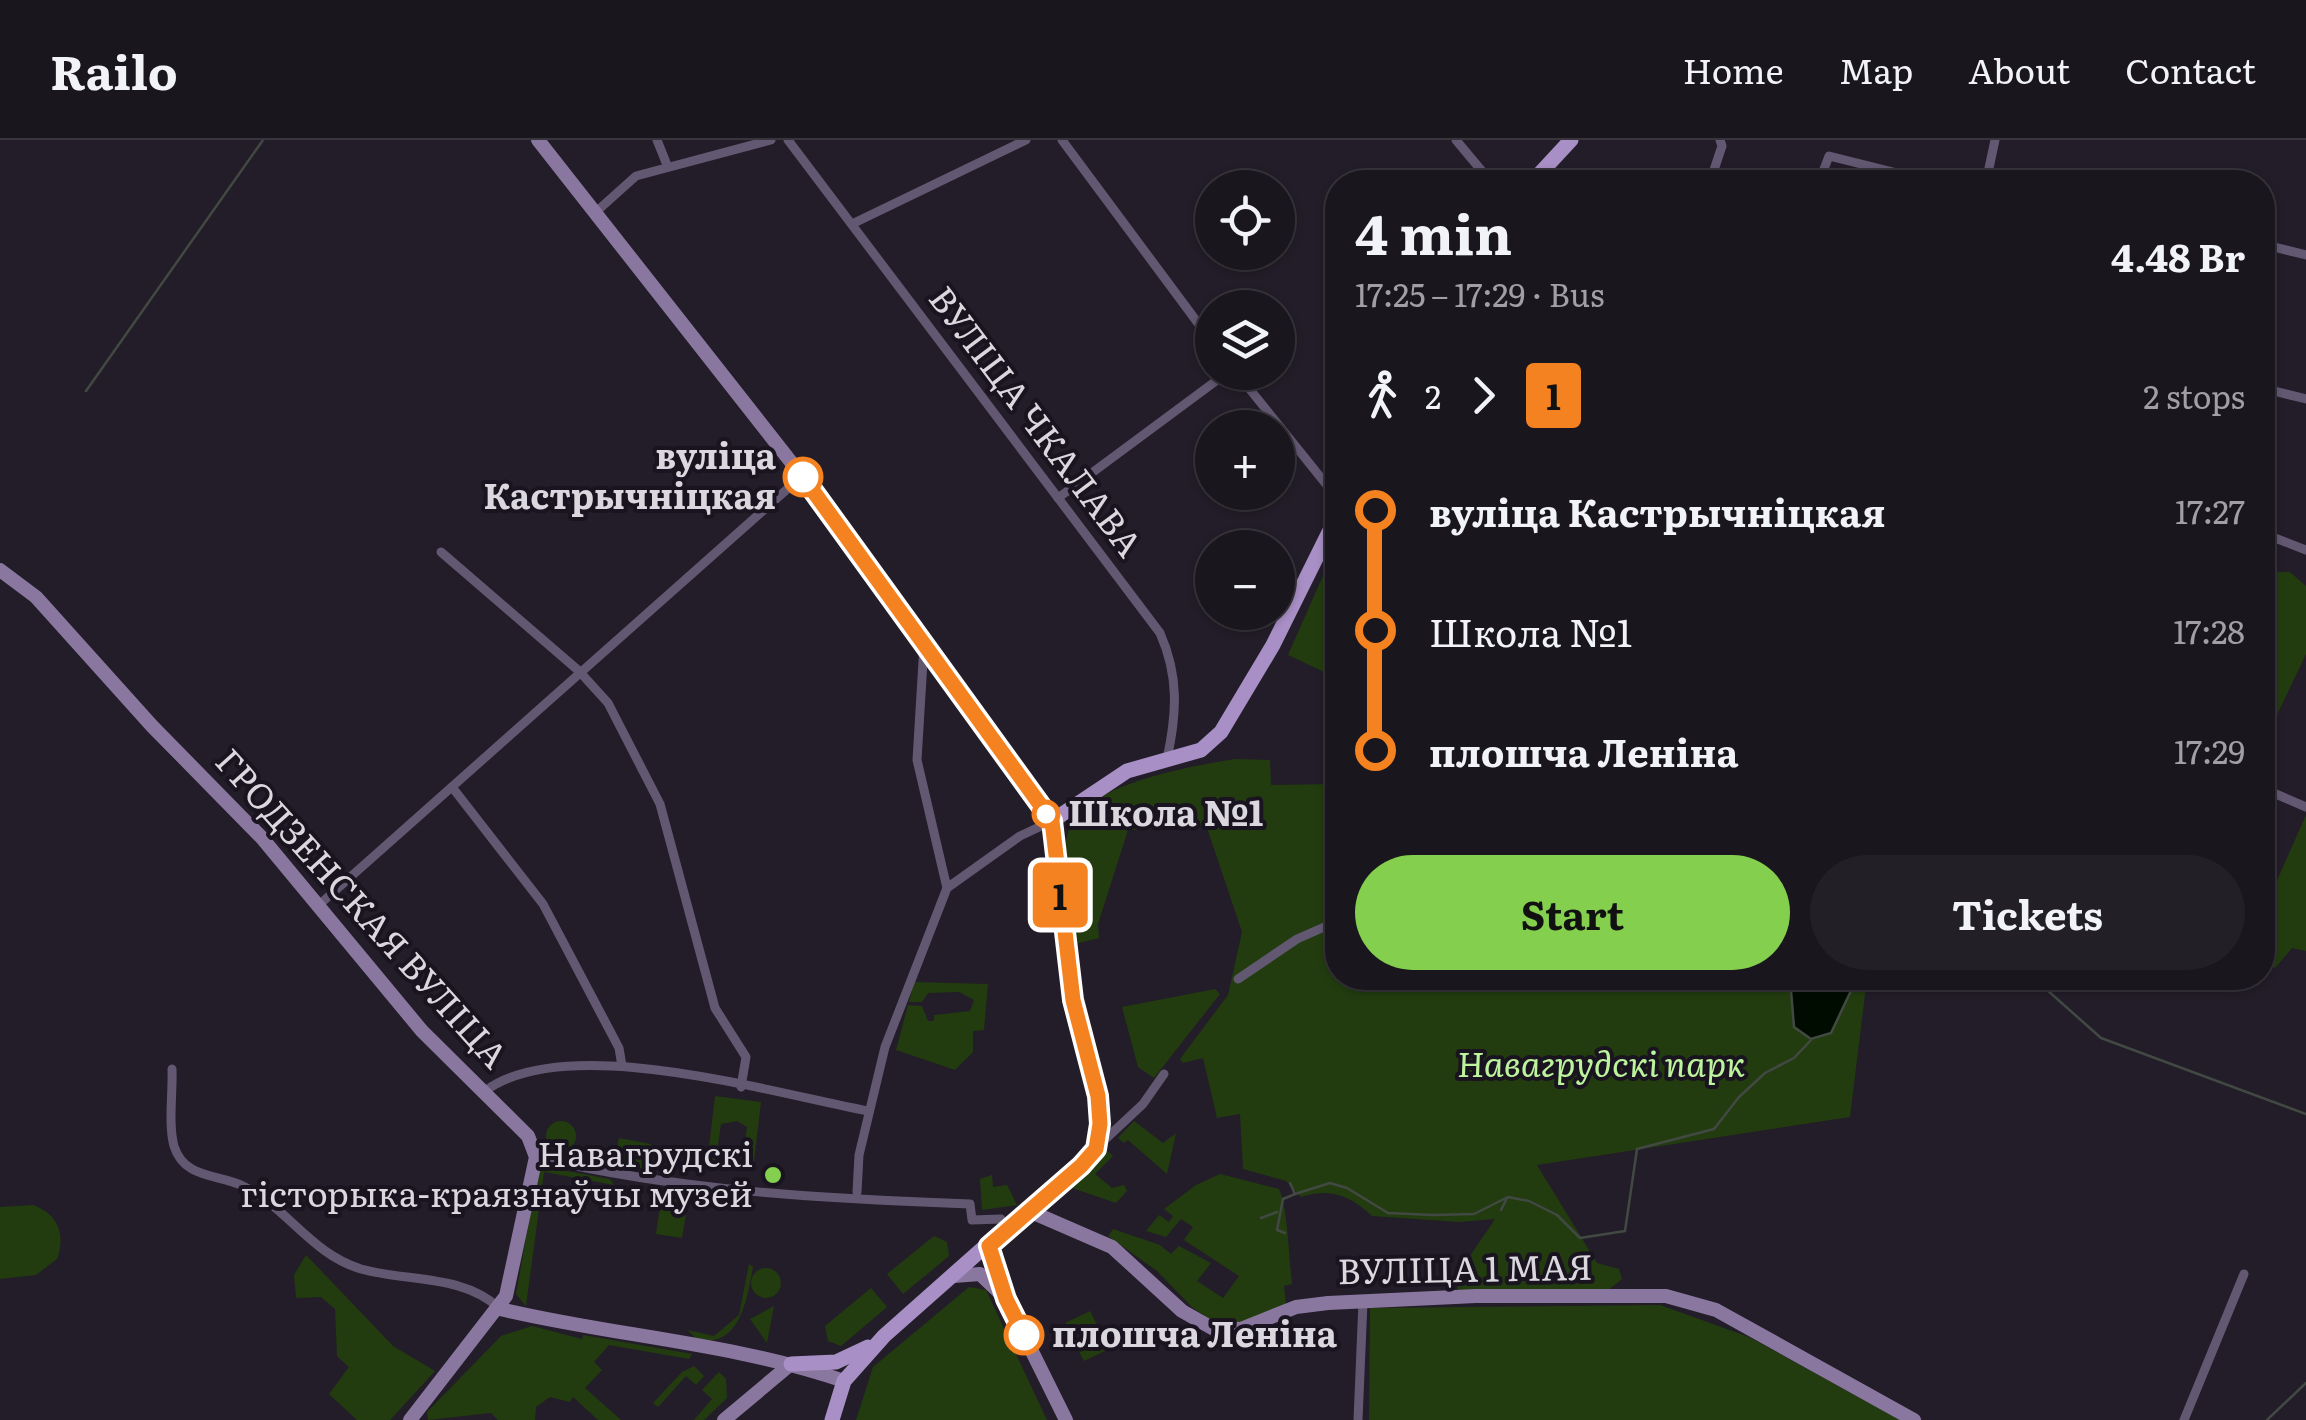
<!DOCTYPE html>
<meta charset="utf-8">
<style>
body{margin:0;font-family:Literata,serif;background:#231f27;color:#f1f3f6;height:100vh;display:flex;flex-direction:column;font-size:38px;white-space:nowrap}
*{box-sizing:border-box;margin:0}
p{font-size:32px;color:#9f9fa4}
.icon{flex:none;width:55px;height:55px;fill:none;stroke:currentColor;stroke-width:2;stroke-linecap:round;stroke-linejoin:round}
.map{position:relative;flex:1;overflow:hidden}
.panel{position:absolute;left:1325px;top:30px;width:950px;height:820px;display:flex;flex-direction:column;background:#1a161e;border-radius:40px;box-shadow:0 2px 8px #0004,0 0 0 2px #38353c}
.panel>*{flex:none}
.badge{padding:0 20px;border-radius:8px;font-size:35px;line-height:65px}
.buttons{position:absolute;left:1195px;top:30px;display:grid;gap:20px}
.buttons a{display:grid;place-items:center;width:100px;height:100px;border-radius:50%;background:#1a161e;box-shadow:0 2px 8px #0004,0 0 0 2px #38353c;font-size:50px}
.map>.badge{position:absolute;translate:-50% -50%;box-shadow:0 0 0 5px #fff}
.legs{display:flex;align-items:center;gap:15px;height:110px;padding:0 30px;font-size:32px}
.legs p{margin-inline-start:auto}
.head{display:flex;align-items:center;justify-content:space-between;height:170px;padding:0 30px}
h1{font-size:55px;font-weight:700;line-height:75px}
.primary-button{display:flex;gap:20px;margin-top:auto;padding:20px 30px}
.primary-button a{flex:1;height:115px;border-radius:60px;background:#84cf4d;color:#111;font-size:40px;font-weight:700;line-height:115px;text-align:center}
.primary-button a+a{background:#231f27;color:#f1f3f6}
ul{padding:0 30px;list-style:none}
li{display:flex;align-items:center;gap:35px;height:120px;font-size:38px}
li i{display:grid;place-items:center;width:15px;height:100%;margin:0 12px;background:currentColor}
li i::after{content:'';width:25px;height:25px;margin:-12px;border:8px solid;border-radius:50%;background:#1a161e}
li p{margin-inline-start:auto}
li:first-child i{background:linear-gradient(#0000 50%,currentColor 0)}
li:last-child i{background:linear-gradient(currentColor 50%,#0000 0)}
header{display:flex;align-items:center;gap:60px;box-sizing:border-box;height:140px;padding:0 50px;background:#1a161e;border-bottom:2px solid #38353c}
header strong{font-size:48px}
nav{display:flex;gap:55px;margin-inline-start:auto;font-size:35px}
.map>svg:first-child{display:block}
</style>
<header>
<strong>Railo</strong>
<nav><a>Home</a><a>Map</a><a>About</a><a>Contact</a></nav>
</header>
<div class="map">
<svg width="2306" height="1280" viewBox="0 0 2306 1280">
<rect width="100%" height="100%" fill="#221d28"/>
<g fill="#223c0f">
<polygon points="1337,404 1337,538 1288,515"/>
<polygon points="2262,432 2290,432 2306,446 2306,514 2267,596 2262,593"/>
<path d="M1235,619L1270,620L1271,645L1337,644L1338,838H1867L1850,977L1537,1025L1597,1123L1619,1129L1622,1139L1606,1152L1458,1150L1455,1138L1495,1079L1459,1082L1372,1076C1352,1056 1329,1047 1301,1057L1286,1041L1243,1029L1240,974L1217,978L1203,918L1183,923L1180,919L1228,855L1242,792L1206,685L1128,690L1098,784L1099,798L1075,804C1072,770 1058,721 1069,689C1085,644 1192,626 1235,619Z"/>
<polygon points="2306,675 2306,811 2292,808 2275,828 2263,822 2263,772"/>
<polygon points="914,842 988,844 984,890 973,891 973,912 955,930 896,910 908,865 922,866 928,881 934,881 934,875 970,871 974,860 959,852 928,853 922,862 909,862"/>
<polygon points="1215,849 1220,854 1154,938 1138,927 1122,867"/>
<polygon points="715,956 761,962 753,1030 742,1029 747,987 737,981 721,984 715,1025 707,1024"/>
<circle cx="561" cy="996" r="15"/>
<polygon points="1134,981 1163,1003 1176,993 1167,1034 1128,1000 1124,1003 1118,998"/>
<polygon points="619,998 651,1004 646,1029 614,1022"/>
<polygon points="1106,1010 1113,1016 1095,1034 1112,1048 1124,1045 1127,1051 1116,1063 1072,1048"/>
<polygon points="545,1027 610,1039 614,1045 544,1032 526,1166 516,1154 538,1031"/>
<path d="M1220,1034L1279,1049C1288,1067 1289,1121 1292,1144L1284,1146L1286,1165L1240,1185L1214,1182L1193,1168L1157,1131L1108,1096L1113,1089L1160,1105L1171,1114L1179,1106L1211,1123L1197,1141L1223,1158L1239,1136L1184,1100L1193,1087L1181,1079L1166,1097L1146,1091L1159,1075L1169,1082L1173,1076L1164,1069L1196,1045Z"/>
<polygon points="992,1035 993,1047 1007,1045 1017,1065 982,1070 980,1039"/>
<polygon points="648,1048 689,1055 682,1098 656,1094 662,1054 647,1051"/>
<path d="M33,1065C58,1074 66,1095 57,1119L36,1135L0,1139V1067Z"/>
<polygon points="934,1096 947,1102 949,1116 903,1154 887,1134"/>
<polygon points="306,1115 393,1206 435,1231 390,1280 357,1280 329,1254 349,1227 337,1216 335,1169 321,1157 296,1158 294,1135"/>
<path d="M749,1124L753,1127C747,1159 740,1210 696,1199L688,1190L714,1196L739,1175Z"/>
<circle cx="766" cy="1143" r="15"/>
<polygon points="969,1147 986,1150 1047,1280 856,1280 873,1227"/>
<polygon points="871,1148 887,1167 841,1206 828,1201 825,1186"/>
<polygon points="1660,1165 1749,1197 1900,1280 1369,1280 1370,1168"/>
<polygon points="774,1166 767,1203 750,1179"/>
<polygon points="1090,1171 1109,1209 1084,1221 1076,1206 1085,1201 1077,1185 1068,1189 1065,1183"/>
<polygon points="532,1186 582,1199 583,1195 692,1214 689,1219 609,1205 594,1222 602,1230 585,1248 621,1280 598,1280 573,1257 570,1262 550,1257 536,1267 535,1280 498,1280 491,1273 428,1280 427,1272 501,1196"/>
<polygon points="694,1226 704,1236 696,1245 686,1236 658,1267 653,1263 682,1232"/>
<polygon points="719,1232 726,1239 727,1258 704,1280 694,1280 712,1259 702,1250"/>
</g>
<polygon fill="#010c00" stroke="#424943" stroke-width="2.5" points="1790,838 1857,838 1831,893 1811,899 1794,887"/>
<g fill="none" stroke-linecap="round" stroke-linejoin="round">
<g stroke="#424943" stroke-width="2.5">
<polyline points="86,251 263,0"/>
<polyline points="2016,838 2037,841 2101,898 2306,974"/>
<polyline points="1290,1043 1295,1054 1330,1043 1347,1048 1388,1073 1433,1075 1474,1074 1508,1057 1529,1061 1557,1075 1580,1098 1625,1091 1637,1009 1714,989 1739,957 1765,933 1794,918 1811,900"/>
<polyline points="1501,1070 1507,1058"/>
<polyline points="1261,1078 1277,1072"/>
<polyline points="1285,1093 1277,1090 1283,1059 1295,1054"/>
<polyline points="2267,1280 2306,1243"/>
</g>
<g stroke="#635872" stroke-width="9">
<polyline points="657,0 667,25"/>
<path d="M788,0L1160,493C1179,536 1177,573 1167,619"/>
<polyline points="1062,0 1212,202"/>
<polyline points="1456,0 1491,42"/>
<polyline points="1710,42 1722,6 1720,0"/>
<polyline points="1819,42 1829,16 1933,42"/>
<polyline points="1986,42 1995,0"/>
<polyline points="597,71 636,36 771,0"/>
<polyline points="852,84 1026,0"/>
<polyline points="2262,104 2306,115"/>
<polyline points="1236,232 1338,359"/>
<polyline points="2262,248 2306,259"/>
<polyline points="1058,358 1228,232"/>
<polyline points="2262,393 2306,410"/>
<polyline points="441,412 579,531 608,563 660,664 715,868 746,917 741,947"/>
<polyline points="924,505 917,620 947,748"/>
<polyline points="452,647 543,764 619,908 622,926"/>
<polyline points="2262,648 2306,667"/>
<polyline points="320,764 802,336"/>
<polyline points="1238,839 1297,799 1338,781"/>
<path d="M172,929C173,952 168,984 174,1006C184,1039 218,1034 243,1046C287,1067 311,1114 361,1129C407,1142 462,1134 499,1168"/>
<path d="M485,951C566,891 772,953 868,971"/>
<polyline points="1097,1007 1143,964 1164,934"/>
<path d="M536,1017C678,1051 825,1059 970,1064L972,1080L1001,1079"/>
<polyline points="857,1052 859,1015 885,907 947,748 1020,696 1052,681"/>
<polyline points="1358,1280 1363,1162"/>
<polyline points="2184,1280 2244,1134"/>
</g>
<g stroke="#8a77a0" stroke-width="14">
<polyline points="538,0 802,336 1052,681"/>
<polyline points="0,430 36,457 152,586 262,698 422,891 528,996 536,1017 506,1156 410,1280"/>
<polyline points="1029,1071 1112,1107 1182,1171 1212,1188 1241,1189 1296,1167 1328,1163 1476,1156 1666,1156 1716,1170 1914,1280"/>
<polyline points="989,1106 1006,1159 1066,1280"/>
<polyline points="954,1136 980,1134 1002,1155"/>
<path d="M500,1169C613,1196 734,1203 844,1241"/>
<polyline points="724,1280 791,1224"/>
</g>
<g stroke="#a88fc5" stroke-width="15">
<polyline points="1532,42 1571,0"/>
<polyline points="791,1224 836,1222 868,1207"/>
<polyline points="832,1280 844,1241 884,1196 1095,1009 1099,956 1073,860 1052,681 1127,631 1201,610 1221,592 1273,505 1338,374"/>
</g>
</g>
<g fill="none" stroke-linecap="round" stroke-linejoin="round">
<defs>
<polyline id="line-1" points="803,337 1052,681 1073,860 1098,956 1100,984 1096,1009 1081,1026 989,1106 1006,1159 1024,1195"/>
</defs>
<use href="#line-1" stroke="#fff" stroke-width="22"/>
<use href="#line-1" stroke="#f58220" stroke-width="15"/>
</g>
<g fill="#fff" stroke="#f58220" stroke-width="5">
<circle cx="803" cy="337" r="18"/>
<circle cx="1046" cy="674" r="12"/>
<circle cx="1024" cy="1195" r="18"/>
</g>
<circle fill="#84cf4d" stroke="#19141f" stroke-width="4" cx="773" cy="1035" r="10"/>
<g text-anchor="middle" stroke-width="8" stroke-linejoin="round" paint-order="stroke">
<g font-size="35" fill="#dad7de" stroke="#19141f">
<text transform="translate(1035 282) rotate(53)" y="12">ВУЛІЦА ЧКАЛАВА</text>
<text transform="translate(361 769) rotate(48)" y="12">ГРОДЗЕНСКАЯ ВУЛІЦА</text>
<text transform="translate(1465 1130) rotate(-1)" y="12">ВУЛІЦА 1 МАЯ</text>
</g>
<g font-size="35" font-weight="bold" fill="#dad7de" stroke="#19141f" text-anchor="start">
<text x="776" y="329" text-anchor="end">вуліца<tspan x="776" dy="40">Кастрычніцкая</tspan></text>
<text x="1068" y="686">Школа №1</text>
<text x="1052" y="1207">плошча Леніна</text>
</g>
<g font-size="35" font-style="italic" fill="#bdf39d" stroke="#19141f">
<text x="1601" y="937">Навагрудскі парк</text>
</g>
<g font-size="35" fill="#dad7de" stroke="#19141f" text-anchor="end">
<text x="753" y="1027">Навагрудскі<tspan x="753" dy="40">гісторыка-краязнаўчы музей</tspan></text>
</g>
</g>
</svg>
<div class="buttons">
<a><svg class="icon" aria-label="locate" viewBox="0 0 24 24"><circle cx="12" cy="12" r="6"/><path d="M12 2v4M12 18v4M2 12h4M18 12h4"/></svg></a>
<a><svg class="icon" aria-label="layers" viewBox="0 0 24 24"><path d="M12 4l9 5-9 5-9-5zM3 14l9 5 9-5"/></svg></a>
<a>+</a>
<a>−</a>
</div>
<b class="badge" style="left:1060px;top:755px;background:#f58220;color:#111">1</b>
<section class="panel">
<div class="head"><div><h1>4 min</h1><p>17:25 – 17:29 · Bus</p></div><b>4.48 Br</b></div>
<div class="legs"><svg class="icon" aria-label="walk" viewBox="0 0 24 24"><circle cx="13" cy="4" r="2"/><path d="M13 8l-2 6 4 7M11 14l-3 7M7 12l3-4h3l4 4"/></svg>2<svg class="icon" aria-label="forward" viewBox="0 0 24 24"><path d="M9 5l7 7-7 7"/></svg><b class="badge" style="background:#f58220;color:#111">1</b><p>2 stops</p></div>
<ul>
<li><i style="color:#f58220"></i><b>вуліца Кастрычніцкая</b><p>17:27</p></li>
<li><i style="color:#f58220"></i><span>Школа №1</span><p>17:28</p></li>
<li><i style="color:#f58220"></i><b>плошча Леніна</b><p>17:29</p></li>
</ul>
<div class="primary-button"><a>Start</a><a>Tickets</a></div>
</section>
</div>
